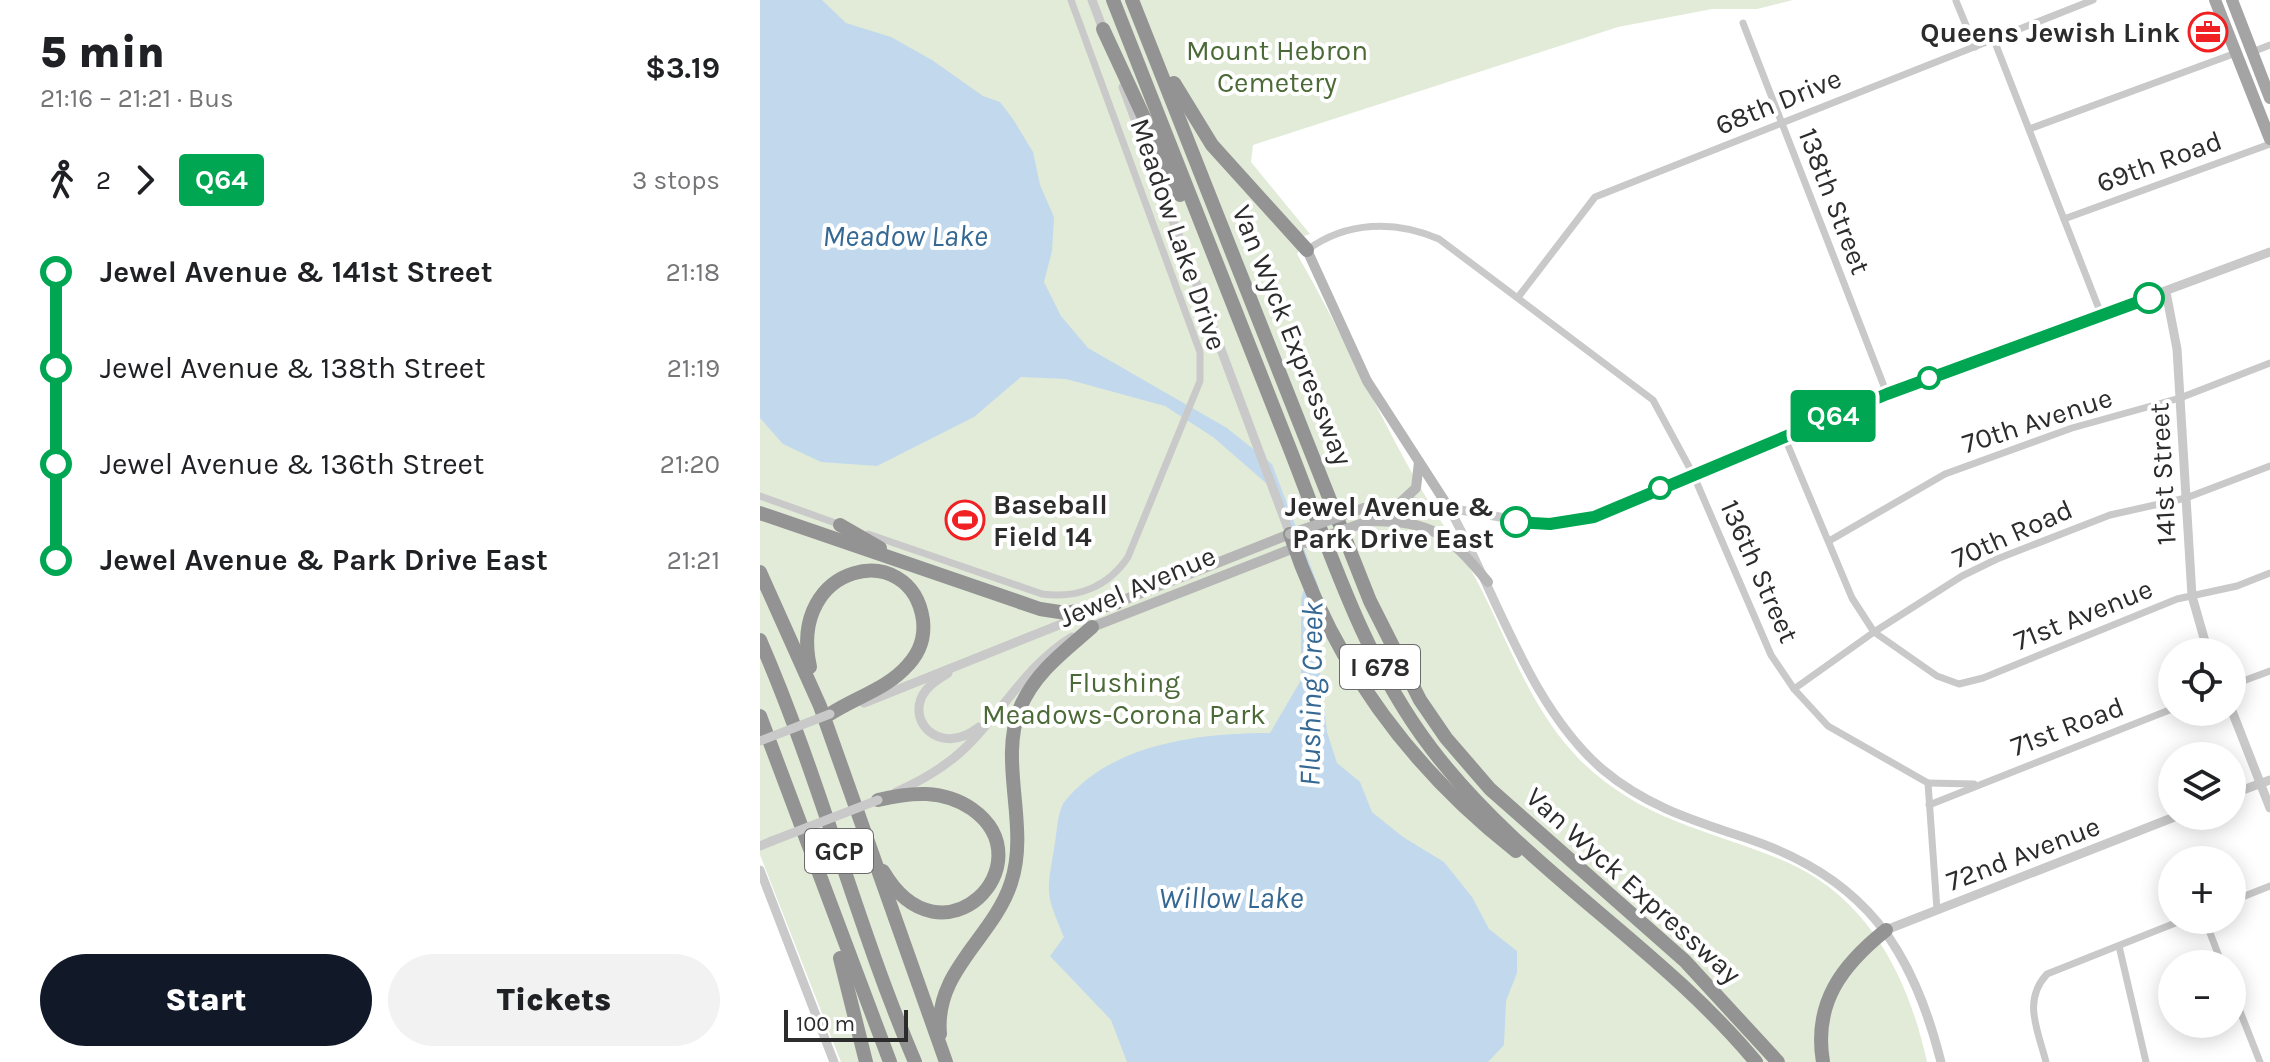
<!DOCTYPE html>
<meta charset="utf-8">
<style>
body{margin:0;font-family:Karla,sans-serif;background:#f2f2f2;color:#202124;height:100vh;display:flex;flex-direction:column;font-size:30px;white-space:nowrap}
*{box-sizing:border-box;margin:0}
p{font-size:26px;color:#757577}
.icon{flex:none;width:44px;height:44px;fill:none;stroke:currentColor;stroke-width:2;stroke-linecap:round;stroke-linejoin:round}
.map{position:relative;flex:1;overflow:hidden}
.drawer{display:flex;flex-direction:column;background:#fff;width:760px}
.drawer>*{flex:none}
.badge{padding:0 16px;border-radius:6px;font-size:28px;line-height:52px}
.controls{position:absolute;left:1398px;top:638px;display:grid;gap:16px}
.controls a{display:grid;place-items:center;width:88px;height:88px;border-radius:50%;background:#fff;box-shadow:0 4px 20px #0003;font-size:40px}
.scale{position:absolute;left:24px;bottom:20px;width:124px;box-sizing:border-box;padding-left:8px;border:4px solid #2c2c2c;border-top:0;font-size:22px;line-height:28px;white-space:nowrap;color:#2c2c2c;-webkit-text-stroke:6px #fff;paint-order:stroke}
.map>.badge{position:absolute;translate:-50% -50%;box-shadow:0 0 0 4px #fff}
.legs{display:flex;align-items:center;gap:12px;height:88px;padding:0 40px;font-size:26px}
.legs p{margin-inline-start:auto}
.overview{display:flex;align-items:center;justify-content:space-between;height:136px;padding:0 40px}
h1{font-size:44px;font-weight:800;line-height:60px}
.action{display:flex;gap:16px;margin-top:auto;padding:16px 40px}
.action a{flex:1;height:92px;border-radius:48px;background:#111827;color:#fff;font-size:32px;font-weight:800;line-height:92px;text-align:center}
.action a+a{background:#f2f2f2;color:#202124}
ul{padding:0 40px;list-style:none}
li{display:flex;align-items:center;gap:28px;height:96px;font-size:30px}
li i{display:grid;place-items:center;width:12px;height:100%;margin:0 10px;background:currentColor}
li i::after{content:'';width:20px;height:20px;margin:-10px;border:6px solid;border-radius:50%;background:#fff}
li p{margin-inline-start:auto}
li:first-child i{background:linear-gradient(#0000 50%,currentColor 0)}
li:last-child i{background:linear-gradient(currentColor 50%,#0000 0)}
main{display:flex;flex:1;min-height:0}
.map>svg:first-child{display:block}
</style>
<main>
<section class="drawer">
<div class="overview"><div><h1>5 min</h1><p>21:16 – 21:21 · Bus</p></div><b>$3.19</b></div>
<div class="legs"><svg class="icon" aria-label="walk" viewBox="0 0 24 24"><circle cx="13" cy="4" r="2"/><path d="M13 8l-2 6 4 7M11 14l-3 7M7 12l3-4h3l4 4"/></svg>2<svg class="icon" aria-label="forward" viewBox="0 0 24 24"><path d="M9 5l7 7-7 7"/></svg><b class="badge" style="background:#00a651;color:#fff">Q64</b><p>3 stops</p></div>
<ul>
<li><i style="color:#00a651"></i><b>Jewel Avenue &amp; 141st Street</b><p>21:18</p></li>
<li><i style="color:#00a651"></i><span>Jewel Avenue &amp; 138th Street</span><p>21:19</p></li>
<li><i style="color:#00a651"></i><span>Jewel Avenue &amp; 136th Street</span><p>21:20</p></li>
<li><i style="color:#00a651"></i><b>Jewel Avenue &amp; Park Drive East</b><p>21:21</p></li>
</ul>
<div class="action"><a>Start</a><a>Tickets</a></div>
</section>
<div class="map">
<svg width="1510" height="1062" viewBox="0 0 1510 1062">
<rect width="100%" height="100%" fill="#fff"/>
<path fill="#e1ebd7" d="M0,0H1033L997,9H952L858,27L493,145L491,162L550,234L544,236L508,198L539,250L537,254C578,325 613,403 652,473C673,511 697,544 717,581C749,642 770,709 819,759C880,820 946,829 1022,860C1108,896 1148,976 1167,1062H81L0,855Z"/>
<path fill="#c2d9ed" d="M0,0H62L86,23L131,37L172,60L223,96L240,102L253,119L273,152L280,185L294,217L292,251L284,282L301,316L328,348L467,428L512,464L559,588L557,648L567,732L577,763L600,782L612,812L643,837L684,862L712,897L729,929L757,951V973L746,1001L744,1045L728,1062H367L351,1020L290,956L304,937C286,894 286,895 294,849C297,835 297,811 305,801C352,743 441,733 510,733L541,680V600L545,585L507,484L453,437L405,406L306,379L261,377L214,417L117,466L61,462L23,444L0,418Z"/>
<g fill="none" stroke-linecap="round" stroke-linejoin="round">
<g stroke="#c9c9c9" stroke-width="7">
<polyline points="1196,1 1215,47"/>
<polyline points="983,23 1127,394"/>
<polyline points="1234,40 1341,314"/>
<polyline points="1492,52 1510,45"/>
<polyline points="1269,129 1476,53"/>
<polyline points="1304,219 1510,144"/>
<path d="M547,250C587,221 635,220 679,239L893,400L933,474L1011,655L1034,689L1068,726L1168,783L1177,910"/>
<polyline points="759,296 835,197 1333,0"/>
<polyline points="1024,436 1092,598 1114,632 1177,676 1199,684 1223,678 1417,599 1477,586 1510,573"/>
<polyline points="0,496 81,525"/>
<path d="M108,534L282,594C317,599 348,587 368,557L440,381V352L311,0"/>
<polyline points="1069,541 1185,474 1312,428 1420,398 1510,363"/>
<polyline points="1472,685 1510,671"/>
<polyline points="1034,689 1114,632 1202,576 1237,559 1350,515 1426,498 1510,466"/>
<polyline points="1168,783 1214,784"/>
<polyline points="1169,805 1412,709"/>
<polyline points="1472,901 1510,886"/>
<polyline points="1445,920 1462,964"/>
<polyline points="1359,946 1386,1062"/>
<polyline points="1472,991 1500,1062"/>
<path d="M1286,1062C1278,1030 1262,1001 1287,974L1423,920"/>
</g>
<g stroke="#c9c9c9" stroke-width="9">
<polyline points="332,0 344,32"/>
<polyline points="363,87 530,534"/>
<polyline points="1406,292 1417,349 1432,596 1448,652"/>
<polyline points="689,508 774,523 834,517 1127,394 1510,252"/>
<path d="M689,508C737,594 768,704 842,769C887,807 935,821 989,839C1105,878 1152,948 1181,1062"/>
<path d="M188,673C181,678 173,682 167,689C142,718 179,759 219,727"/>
<polyline points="104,703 324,615"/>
<polyline points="1472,711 1510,808"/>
<path d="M136,792C161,781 184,768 204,749C242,713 266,665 312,637"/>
<polyline points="1472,794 1510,780"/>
<polyline points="0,846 12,841"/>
<polyline points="0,870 74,1062"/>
<polyline points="1126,930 1417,816"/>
</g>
<g stroke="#b6b6b6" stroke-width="10">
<polyline points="547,250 607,381 689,508"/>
<polyline points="641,502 656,488 659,462"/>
<polyline points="604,508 650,502 689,508"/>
<polyline points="635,516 686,509"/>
<path d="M609,521C673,521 688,534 728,582"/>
<polyline points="356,603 530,534"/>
<polyline points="332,627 539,546"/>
</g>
<g stroke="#a4a4a4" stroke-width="12">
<polyline points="1455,0 1510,139"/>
<polyline points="1472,0 1510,98"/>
</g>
<g stroke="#939393" stroke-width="14">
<path d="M353,0C411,148 470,296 528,444C569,548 603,659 671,748C762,868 899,945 996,1062"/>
<polyline points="372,0 610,601 660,700 686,738 730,789 925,961 1018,1062"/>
<polyline points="343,29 420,195"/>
<polyline points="414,83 452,145 547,250"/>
<polyline points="0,513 280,609 306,613 356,603"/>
<polyline points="80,525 120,548"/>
<path d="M530,534C573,663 649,767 756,851"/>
<polyline points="0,572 60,706 186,1062"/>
<path d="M0,640C60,778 96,924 155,1062"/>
<path d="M50,667C27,563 151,537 163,620C165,637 160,652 148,665C127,689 96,697 70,714"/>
<polyline points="0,716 130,1062"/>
<path d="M118,800C151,792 183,789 212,809C288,863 182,972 123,871"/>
<polyline points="80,958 106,1062"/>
<path d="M180,1034C174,971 233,938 251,883C270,826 238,763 260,708C275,672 305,651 332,627"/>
<path d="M1063,1062C1053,1003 1082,965 1126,930"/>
</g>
<g stroke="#c9c9c9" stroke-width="9">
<polyline points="0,741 70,714"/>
<polyline points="12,841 118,800"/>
</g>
<g stroke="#b6b6b6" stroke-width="10">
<polyline points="530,534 604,508"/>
<polyline points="546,543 609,521"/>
</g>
</g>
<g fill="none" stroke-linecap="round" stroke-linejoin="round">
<defs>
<polyline id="line-1" points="756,522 790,524 834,517 1127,394 1389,298"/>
</defs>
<use href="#line-1" stroke="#fff" stroke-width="18"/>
<use href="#line-1" stroke="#00a651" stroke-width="12"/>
</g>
<defs>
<symbol id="office-ring" viewBox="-11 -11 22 22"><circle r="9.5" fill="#fff" stroke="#f12023" stroke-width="1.5"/><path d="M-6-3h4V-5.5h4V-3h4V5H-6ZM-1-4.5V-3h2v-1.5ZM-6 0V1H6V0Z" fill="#f12023"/></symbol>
<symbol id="stadium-ring" viewBox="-11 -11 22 22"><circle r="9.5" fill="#fff" stroke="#f12023" stroke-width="1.5"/><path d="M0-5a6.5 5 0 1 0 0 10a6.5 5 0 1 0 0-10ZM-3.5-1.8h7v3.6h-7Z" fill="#f12023"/></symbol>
</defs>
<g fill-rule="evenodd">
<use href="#office-ring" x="1426" y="10" width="44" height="44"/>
<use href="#stadium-ring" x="183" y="498" width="44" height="44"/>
</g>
<g fill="#fff" stroke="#00a651" stroke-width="4">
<circle cx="1389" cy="298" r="14"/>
<circle cx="1169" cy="378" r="10"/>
<circle cx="900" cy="488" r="10"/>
<circle cx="756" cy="522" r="14"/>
</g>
<g text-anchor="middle" stroke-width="8" stroke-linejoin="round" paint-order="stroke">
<g fill="#fff" stroke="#6b6b6b" stroke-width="2">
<rect x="580" y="645" width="80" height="44" rx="6"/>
<rect x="45" y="829" width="68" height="44" rx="6"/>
</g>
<g font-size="26" font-weight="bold" fill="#2c2c2c">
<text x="620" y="676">I 678</text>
<text x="79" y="860">GCP</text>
</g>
<g font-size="28" font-weight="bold" fill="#2c2c2c" stroke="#fff" text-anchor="end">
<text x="1420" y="42">Queens Jewish Link</text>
<text x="233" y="514" text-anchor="start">Baseball<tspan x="233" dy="32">Field 14</tspan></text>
</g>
<g font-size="28" fill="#4b6a37" stroke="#fff">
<text x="517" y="60">Mount Hebron<tspan x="517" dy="32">Cemetery</tspan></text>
<text x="364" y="692">Flushing<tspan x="364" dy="32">Meadows-Corona Park</tspan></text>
</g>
<g font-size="28" fill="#2c2c2c" stroke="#fff">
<text transform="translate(1018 101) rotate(-22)" y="10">68th Drive</text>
<text transform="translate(1399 161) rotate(-20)" y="10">69th Road</text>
<text transform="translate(1075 201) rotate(69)" y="10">138th Street</text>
<text transform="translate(419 234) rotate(71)" y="10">Meadow Lake Drive</text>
<text transform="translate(533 335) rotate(68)" y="10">Van Wyck Expressway</text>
<text transform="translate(1277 420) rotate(-18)" y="10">70th Avenue</text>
<text transform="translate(1402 474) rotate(-93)" y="10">141st Street</text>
<text transform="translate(1252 533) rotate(-24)" y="10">70th Road</text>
<text transform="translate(1000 571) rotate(66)" y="10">136th Street</text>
<text transform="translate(377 586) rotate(-23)" y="10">Jewel Avenue</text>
<text transform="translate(1323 614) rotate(-22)" y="10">71st Avenue</text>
<text transform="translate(1307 726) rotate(-21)" y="10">71st Road</text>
<text transform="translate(1263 853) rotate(-21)" y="10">72nd Avenue</text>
<text transform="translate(874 885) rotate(42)" y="10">Van Wyck Expressway</text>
</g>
<g font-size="28" font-weight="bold" fill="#2c2c2c" stroke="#fff" text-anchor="end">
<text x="734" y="516">Jewel Avenue &amp;<tspan x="734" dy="32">Park Drive East</tspan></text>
</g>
<g font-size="30" font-style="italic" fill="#356892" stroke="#fff">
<text x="145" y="246">Meadow Lake</text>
<text transform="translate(551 694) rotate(-89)" y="10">Flushing Creek</text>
<text x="471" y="908">Willow Lake</text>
</g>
</g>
</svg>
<div class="controls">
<a><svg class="icon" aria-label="locate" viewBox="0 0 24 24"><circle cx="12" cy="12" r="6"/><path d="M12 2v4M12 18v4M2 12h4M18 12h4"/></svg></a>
<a><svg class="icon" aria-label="layers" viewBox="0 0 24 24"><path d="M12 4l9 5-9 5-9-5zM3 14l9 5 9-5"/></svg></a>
<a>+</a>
<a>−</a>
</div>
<div class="scale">100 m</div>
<b class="badge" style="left:1073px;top:416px;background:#00a651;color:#fff">Q64</b>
</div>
</main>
